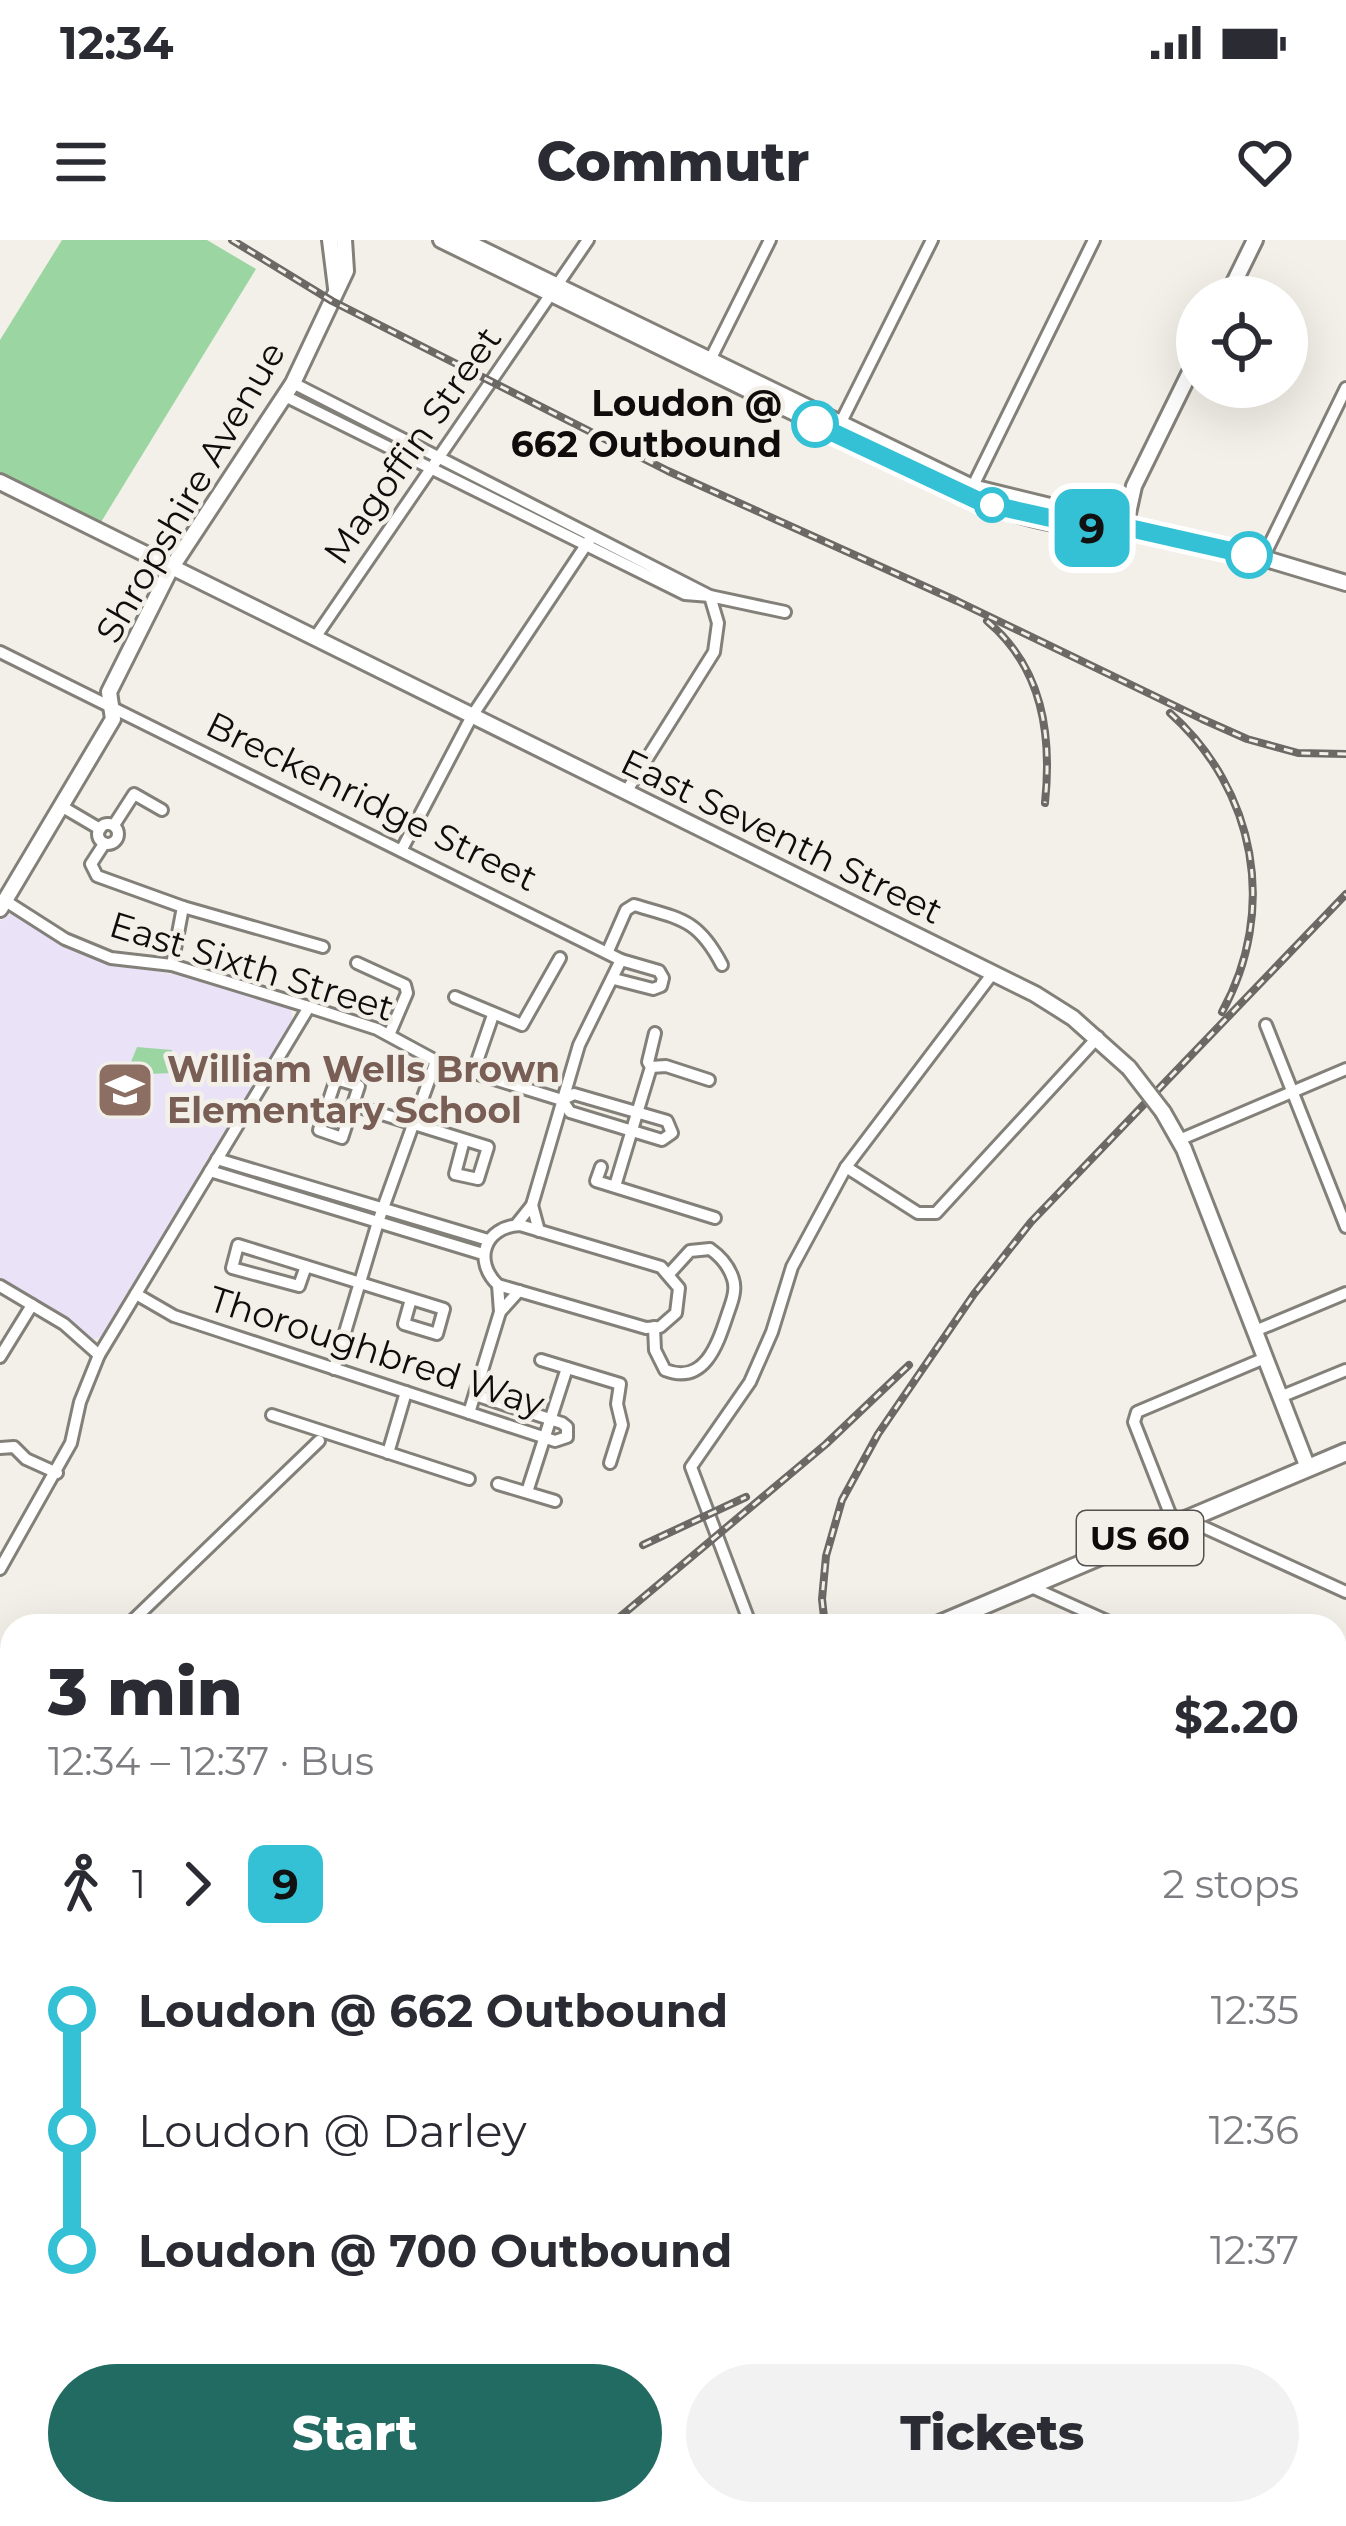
<!DOCTYPE html>
<meta charset="utf-8">
<style>
body{margin:0;font-family:Montserrat,sans-serif;background:#f2f2f3;color:#2b2b33;height:100vh;display:flex;flex-direction:column;font-size:45px;white-space:nowrap}
*{box-sizing:border-box;margin:0}
p{font-size:39px;color:#7c7c81}
.icon{flex:none;width:66px;height:66px;fill:none;stroke:currentColor;stroke-width:2;stroke-linecap:round;stroke-linejoin:round}
.map{position:relative;flex:1;overflow:hidden}
.panel{position:absolute;left:0px;top:1374px;width:1347px;height:912px;display:flex;flex-direction:column;background:#fff;border-radius:36px 36px 0 0;box-shadow:0 12px 48px #0002}
.panel>*{flex:none}
.badge{padding:0 24px;border-radius:18px;font-size:42px;line-height:78px}
.fabs{position:absolute;left:1176px;top:36px;display:grid;gap:24px}
.fabs a{display:grid;place-items:center;width:132px;height:132px;border-radius:50%;background:#fff;box-shadow:0 12px 48px #0002;font-size:60px}
.map>.badge{position:absolute;translate:-50% -50%;box-shadow:0 0 0 6px #fff}
.legs{display:flex;align-items:center;gap:18px;height:132px;padding:0 48px;font-size:39px}
.legs p{margin-inline-start:auto}
.summary{display:flex;align-items:center;justify-content:space-between;height:204px;padding:0 48px}
h1{font-size:66px;font-weight:800;line-height:90px}
.primary-button{display:flex;gap:24px;margin-top:auto;padding:24px 48px}
.primary-button a{flex:1;height:138px;border-radius:72px;background:#216b63;color:#fff;font-size:48px;font-weight:800;line-height:138px;text-align:center}
.primary-button a+a{background:#f2f2f3;color:#2b2b33}
ul{padding:0 48px;list-style:none}
li{display:flex;align-items:center;gap:42px;height:120px;font-size:45px}
li i{display:grid;place-items:center;width:18px;height:100%;margin:0 15px;background:currentColor}
li i::after{content:'';width:30px;height:30px;margin:-15px;border:9px solid;border-radius:50%;background:#fff}
li p{margin-inline-start:auto}
li:first-child i{background:linear-gradient(#0000 50%,currentColor 0)}
li:last-child i{background:linear-gradient(currentColor 50%,#0000 0)}
.status{display:flex;justify-content:space-between;align-items:center;height:84px;padding:0 60px;background:#fff;direction:ltr}
.status svg{height:33px;fill:currentColor}
header{display:flex;justify-content:space-between;align-items:center;height:156px;padding:0 48px;background:#fff;font-size:54px;font-weight:800}
.map>svg:first-child{display:block}
</style>
<div class="status"><b>12:34</b><svg viewBox="0 0 49 12"><path d="M0 12V9h3v3zM5 12V6h3v6zM10 12V3h3v9zM15 12V0h3v12zM26 1h20v11H26zM47 4h2v5h-2z"/></svg></div>
<header><svg class="icon" aria-label="menu" viewBox="0 0 24 24"><path d="M4 6h16M4 12h16M4 18h16"/></svg>Commutr<svg class="icon" aria-label="heart" viewBox="0 0 24 24"><path d="M12 20l-8-8c-3-5 5-10 8-4 3-6 11-1 8 4z"/></svg></header>
<div class="map">
<svg width="1346" height="2286" viewBox="0 0 1346 2286">
<rect width="100%" height="100%" fill="#f3f0e9"/>
<polygon fill="#eae2f7" points="11,673 66,706 108,723 177,735 291,769 293,784 209,916 104,1096 91,1100 0,1038 0,681"/>
<g fill="#9bd6a2">
<polygon points="62,0 207,0 256,29 98,287 0,232 0,100"/>
<polygon points="137,807 172,810 172,833 149,834 131,822"/>
<polygon points="0,1445 12,1452 12,1496 0,1493"/>
</g>
<g fill="none" stroke-linecap="round" stroke-linejoin="round">
<polyline stroke="#7de0fd" stroke-width="3" points="282,1386 287,1384"/>
<defs>
<g id="street">
<polyline points="707,126 770,0"/>
<polyline points="285,156 685,354 710,356 293,143"/>
<polyline points="839,186 932,0"/>
<polyline points="971,250 1094,0"/>
<polyline points="1263,318 1346,148"/>
<polyline points="314,399 588,0"/>
<polyline points="0,412 621,720 659,731 663,738 661,746 653,749 614,739"/>
<polyline points="626,552 714,412 718,383 710,356 785,372"/>
<polyline points="61,566 100,589"/>
<circle cx="108" cy="594" r="10"/>
<polyline points="114,585 134,554 162,570"/>
<polyline points="104,604 91,624 97,636 183,667 323,707"/>
<polyline points="402,609 472,476 590,299"/>
<polyline points="4,660 65,699 111,718 172,725 309,767 377,789 436,821 562,860 570,872 662,900 672,893 667,881 574,854 562,860"/>
<path d="M608,711L626,670L634,665C681,679 698,679 722,725"/>
<polyline points="357,723 405,745 407,753 389,795"/>
<polyline points="172,725 183,667"/>
<polyline points="455,757 522,785 560,718"/>
<polyline points="1266,785 1346,987"/>
<polyline points="651,827 666,826 709,840"/>
<polyline points="473,833 493,775"/>
<polygon points="336,839 359,846 342,898 319,890"/>
<polyline points="353,865 488,907 478,939 455,934 464,900"/>
<polyline points="1179,900 1346,829"/>
<polyline points="217,919 488,1000"/>
<polyline points="601,927 596,941 715,978"/>
<polyline points="846,927 918,973 936,973 1098,797"/>
<polyline points="210,931 483,1014"/>
<polyline points="615,946 651,827 648,822 655,793"/>
<polyline points="532,965 579,805 621,720"/>
<polyline points="516,985 532,965 539,991"/>
<path d="M520,985L661,1027L679,1048L676,1073L660,1087L646,1088L498,1045C473,1021 484,987 520,985Z"/>
<polyline points="306,1026 299,1046 232,1028 238,1005 444,1069 437,1094 404,1084 411,1059"/>
<polyline points="498,1045 500,1072 519,1051"/>
<polyline points="0,1046 64,1084 99,1115"/>
<polyline points="136,1054 174,1076 555,1201 567,1197 567,1187 562,1183 475,1155"/>
<path d="M654,1087L655,1110L665,1130C704,1145 717,1106 727,1076C731,1064 737,1051 733,1039C729,1026 720,1016 710,1009L690,1011L669,1034"/>
<polyline points="1255,1091 1346,1053"/>
<polyline points="0,1117 32,1065"/>
<polyline points="541,1120 620,1144 617,1164 622,1185 610,1223"/>
<polyline points="334,1129 378,982 436,821"/>
<polyline points="1280,1157 1346,1130"/>
<polyline points="469,1173 500,1072"/>
<polyline points="272,1175 469,1239"/>
<polyline points="0,1208 14,1207 26,1219 57,1233"/>
<polyline points="388,1213 406,1152"/>
<polyline points="498,1244 555,1261"/>
<polyline points="527,1252 567,1128"/>
<polyline points="1188,1280 1346,1352"/>
<polyline points="1174,1284 1134,1182 1137,1172 1265,1118"/>
<polyline points="0,1329 71,1203 80,1162 99,1115 309,767"/>
<polyline points="1029,1346 1118,1386"/>
<polyline points="127,1386 319,1201"/>
<polyline points="751,1386 691,1227 750,1142 772,1092 792,1027 846,927 993,733"/>
<polyline points="0,1438 12,1445"/>
<polyline points="1335,1484 1346,1489"/>
<polyline points="1335,1618 1346,1623"/>
<polyline points="0,1782 12,1790"/>
<polyline points="1335,1864 1346,1845"/>
<polyline points="0,1925 12,1932"/>
<polyline points="1335,2119 1346,2101"/>
<polyline points="0,2192 12,2200"/>
<polyline points="128,2274 147,2286"/>
<polyline points="700,2274 719,2286"/>
<polyline points="957,2274 975,2286"/>
<polyline points="1257,2274 1276,2286"/>
<polyline points="243,2286 251,2274"/>
<polyline points="478,2286 486,2274"/>
<polyline points="650,2286 657,2274"/>
<polyline points="669,2286 677,2274"/>
<polyline points="818,2286 826,2274"/>
<polyline points="1073,2286 1080,2274"/>
<polyline points="1229,2286 1237,2274"/>
</g>
<g id="secondary">
<polyline points="330,0 336,48"/>
<path d="M441,0L967,257C1013,275 1075,293 1125,287"/>
<polyline points="463,0 972,247 1263,318 1346,343"/>
<polyline points="1227,57 1255,0"/>
<polyline points="0,242 1035,754 1073,778 1129,828"/>
<polyline points="1125,287 1134,246 1197,118"/>
<polyline points="0,669 113,479 109,452 170,330 293,143 346,31 344,0"/>
<polyline points="1163,872 1184,909 1308,1228"/>
<polyline points="0,2166 12,2146"/>
</g>
<g id="primary">
<polyline points="935,1386 1346,1212"/>
<polyline points="0,1514 12,1509"/>
</g>
</defs>
<use href="#street" stroke="#83807a" stroke-width="16"/>
<use href="#secondary" stroke="#83807a" stroke-width="20"/>
<use href="#primary" stroke="#83807a" stroke-width="22"/>
<use href="#street" stroke="#fff" stroke-width="10"/>
<use href="#secondary" stroke="#fff" stroke-width="14"/>
<use href="#primary" stroke="#fff" stroke-width="16"/>
<defs>
<g id="rail">
<polyline points="232,0 332,61 668,231 957,361 1202,479 1247,499 1298,513 1346,514"/>
<path d="M987,381C1043,428 1052,495 1045,563"/>
<path d="M1170,473C1256,550 1278,670 1222,772"/>
<polyline points="643,1305 746,1257"/>
<polyline points="615,1381 826,1204 909,1125"/>
<polyline points="825,1386 822,1359 826,1316 842,1260 878,1194 974,1054 1031,982 1346,654"/>
<polyline points="1335,1822 1346,1825"/>
</g>
</defs>
<use href="#rail" stroke="#6b6965" stroke-width="8"/>
<use href="#rail" stroke="#f3f0e9" stroke-width="3" stroke-dasharray="9" stroke-linecap="butt"/>
<defs>
<polyline id="secondary-bridge" points="1129,828 1163,872"/>
</defs>
<use href="#secondary-bridge" stroke="#83807a" stroke-width="20" stroke-linecap="butt"/>
<use href="#secondary-bridge" stroke="#fff" stroke-width="14"/>
</g>
<g fill="none" stroke-linecap="round" stroke-linejoin="round">
<defs>
<polyline id="line-1" points="815,184 983,263 1104,290 1125,287 1249,315"/>
</defs>
<use href="#line-1" stroke="#fff" stroke-width="27"/>
<use href="#line-1" stroke="#34c1d6" stroke-width="18"/>
</g>
<defs>
<symbol id="school-square" viewBox="-11 -11 22 22"><rect x="-9" y="-9" width="18" height="18" rx="4" fill="#8d6e63" stroke="#f3f0e9"/><path d="M0-5L7-2L0 1L-7-2ZM-4 1L0 2.5L4 1V4Q0 6-4 4Z" fill="#fff"/></symbol>
</defs>
<g fill-rule="evenodd">
<use href="#school-square" x="92" y="817" width="66" height="66"/>
</g>
<g fill="#fff" stroke="#34c1d6" stroke-width="6">
<circle cx="815" cy="184" r="21"/>
<circle cx="992" cy="265" r="15"/>
<circle cx="1249" cy="315" r="21"/>
</g>
<g text-anchor="middle" stroke-width="9" stroke-linejoin="round" paint-order="stroke">
<rect fill="#f3f0e9" stroke="#53514e" stroke-width="3" x="1077" y="1271" width="126" height="54" rx="9"/>
<g font-size="33" font-weight="bold" fill="#0e0d0b">
<text x="1140" y="1310">US 60</text>
</g>
<g font-size="36" font-weight="bold" fill="#0e0d0b" stroke="#f3f0e9" text-anchor="end">
<text x="782" y="176">Loudon @<tspan x="782" dy="41">662 Outbound</tspan></text>
</g>
<g font-size="36" fill="#0e0d0b" stroke="#f3f0e9">
<text transform="translate(412 205) rotate(-55)" y="13">Magoffin Street</text>
<text transform="translate(190 252) rotate(-60)" y="13">Shropshire Avenue</text>
<text transform="translate(372 561) rotate(26)" y="13">Breckenridge Street</text>
<text transform="translate(782 596) rotate(26)" y="13">East Seventh Street</text>
<text transform="translate(252 726) rotate(17)" y="13">East Sixth Street</text>
<text transform="translate(377 1111) rotate(18)" y="13">Thoroughbred Way</text>
</g>
<g font-size="36" font-weight="bold" fill="#785e54" stroke="#f3f0e9" text-anchor="start">
<text x="167" y="842">William Wells Brown<tspan x="167" dy="41">Elementary School</tspan></text>
</g>
</g>
</svg>
<div class="fabs">
<a><svg class="icon" aria-label="locate" viewBox="0 0 24 24"><circle cx="12" cy="12" r="6"/><path d="M12 2v4M12 18v4M2 12h4M18 12h4"/></svg></a>
</div>
<b class="badge" style="left:1092px;top:288px;background:#34c1d6;color:#111">9</b>
<section class="panel">
<div class="summary"><div><h1>3 min</h1><p>12:34 – 12:37 · Bus</p></div><b>$2.20</b></div>
<div class="legs"><svg class="icon" aria-label="walk" viewBox="0 0 24 24"><circle cx="13" cy="4" r="2"/><path d="M13 8l-2 6 4 7M11 14l-3 7M7 12l3-4h3l4 4"/></svg>1<svg class="icon" aria-label="forward" viewBox="0 0 24 24"><path d="M9 5l7 7-7 7"/></svg><b class="badge" style="background:#34c1d6;color:#111">9</b><p>2 stops</p></div>
<ul>
<li><i style="color:#34c1d6"></i><b>Loudon @ 662 Outbound</b><p>12:35</p></li>
<li><i style="color:#34c1d6"></i><span>Loudon @ Darley</span><p>12:36</p></li>
<li><i style="color:#34c1d6"></i><b>Loudon @ 700 Outbound</b><p>12:37</p></li>
</ul>
<div class="primary-button"><a>Start</a><a>Tickets</a></div>
</section>
</div>
